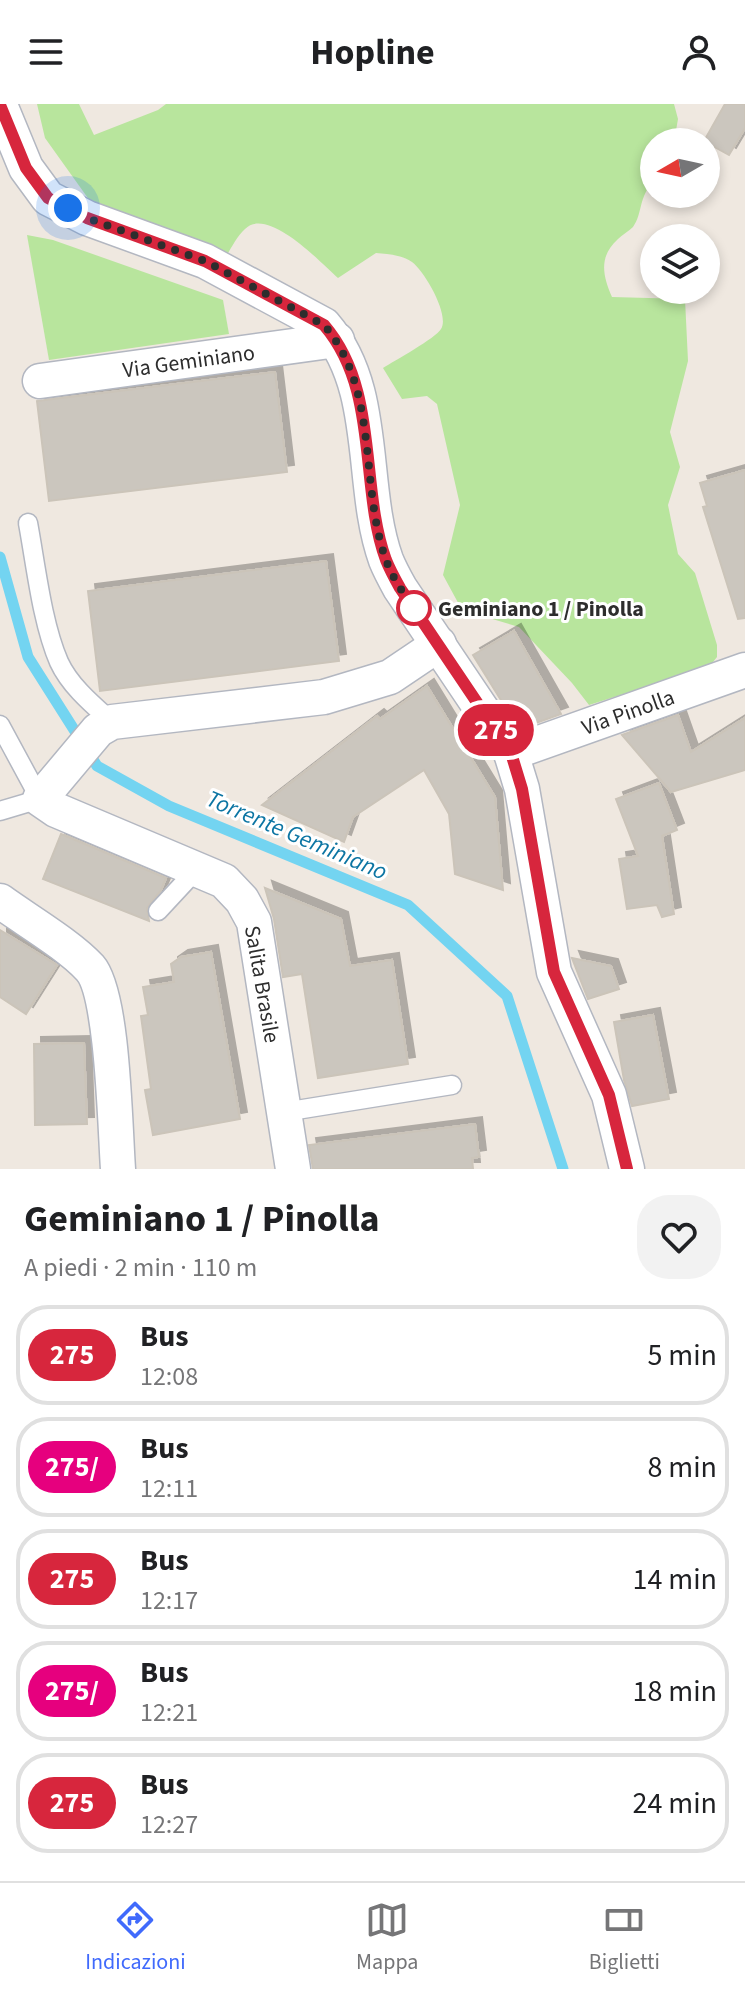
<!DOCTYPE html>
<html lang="it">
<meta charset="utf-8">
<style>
body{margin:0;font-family:"Source Sans 3",sans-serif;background:#f2f2f2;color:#202124;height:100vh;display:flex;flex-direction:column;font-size:30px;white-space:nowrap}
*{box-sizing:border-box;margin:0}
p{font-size:26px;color:#757577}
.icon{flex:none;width:44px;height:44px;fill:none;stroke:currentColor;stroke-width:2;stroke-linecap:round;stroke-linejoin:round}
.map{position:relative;height:1065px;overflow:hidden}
.panel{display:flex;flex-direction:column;background:#fff;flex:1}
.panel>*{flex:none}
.badge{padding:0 16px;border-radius:26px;font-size:28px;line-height:52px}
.needle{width:52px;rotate:261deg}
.controls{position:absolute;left:640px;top:24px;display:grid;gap:16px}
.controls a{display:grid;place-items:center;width:80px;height:80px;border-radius:50%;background:#fff;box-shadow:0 4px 12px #0003;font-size:40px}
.you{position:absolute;width:40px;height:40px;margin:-20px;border:6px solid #fff;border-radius:50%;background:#1a73e8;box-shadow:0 0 0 12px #1a73e833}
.map>.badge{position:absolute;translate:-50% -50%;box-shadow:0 0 0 4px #fff}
.round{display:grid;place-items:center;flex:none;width:84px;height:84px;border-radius:32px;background:#f2f2f2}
.headline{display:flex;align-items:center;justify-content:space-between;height:136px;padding:0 24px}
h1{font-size:38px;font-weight:700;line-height:60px}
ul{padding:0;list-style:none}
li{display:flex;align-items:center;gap:24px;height:100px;margin:0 16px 12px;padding:0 8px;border:4px solid #e0e0e0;border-radius:32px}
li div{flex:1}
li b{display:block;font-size:30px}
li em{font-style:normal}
li .badge{min-width:88px;font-weight:700;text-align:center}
header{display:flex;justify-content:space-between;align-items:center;height:104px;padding:0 24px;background:#fff;font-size:36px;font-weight:700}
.menu{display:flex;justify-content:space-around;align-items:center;height:112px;border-top:2px solid #e0e0e0;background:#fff;font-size:22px;color:#757577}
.menu a{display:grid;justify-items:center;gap:4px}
.menu .on{color:#406afc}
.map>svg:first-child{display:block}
</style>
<header><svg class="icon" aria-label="menu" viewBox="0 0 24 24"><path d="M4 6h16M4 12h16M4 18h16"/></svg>Hopline<svg class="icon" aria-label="person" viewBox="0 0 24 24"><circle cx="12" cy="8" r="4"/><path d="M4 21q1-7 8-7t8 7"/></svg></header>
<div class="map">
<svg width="745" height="1065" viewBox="0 0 745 1065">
<defs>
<filter id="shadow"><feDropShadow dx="7" dy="-7" stdDeviation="0" flood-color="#0004"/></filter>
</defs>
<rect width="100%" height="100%" fill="#efe8e0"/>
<g fill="#b8e59d">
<path d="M37,0H79L94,31L158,6L166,0H674L678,15L674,38H654V77C638,93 643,109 633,123C629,127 622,131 618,135C598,153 603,172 612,193L685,195L688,257L670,328L680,363L668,401L678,450L695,469L717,541V553L709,563L589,601L572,579L519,523L462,506L443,471L460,401L437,300L427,292L402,295L383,264C394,257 436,234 441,225C450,211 425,168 412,158C402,151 388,150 376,149L338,174C321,159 268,102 245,125C236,133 230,147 223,157L90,97L45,34Z"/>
<polygon points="27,131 53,136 223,196 229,230 49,256"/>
</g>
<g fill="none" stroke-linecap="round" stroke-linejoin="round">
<polyline stroke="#73d4f1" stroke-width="11" points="0,453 28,553 97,662 169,702 408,801 507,892 563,1065"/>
</g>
<g fill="#cbc6be" stroke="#cbc4b9" stroke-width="2" filter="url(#shadow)">
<polygon points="725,0 745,0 745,24 729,51 704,37"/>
<polygon points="275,268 287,368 49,397 37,297"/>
<polygon points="745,366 745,514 738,515 703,403 707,402 700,379"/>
<polygon points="326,457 339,557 100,587 88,487"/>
<polygon points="514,527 561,610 519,625 473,551"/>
<polygon points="427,582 495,693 503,786 455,770 449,710 424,666 353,713 344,738 262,701 377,612 380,615"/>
<polygon points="678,611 691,648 745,614 745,666 671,688 622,631"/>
<polygon points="659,679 677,726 662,732 674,810 662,813 657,801 627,805 619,755 638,752 616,695"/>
<polygon points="61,730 166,774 161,786 147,804 149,817 43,775"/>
<polygon points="265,784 341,815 350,862 392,856 408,960 318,974 302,870 283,873 274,815"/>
<polygon points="0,826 57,861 26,910 0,893"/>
<polygon points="211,848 240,1015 153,1031 145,986 151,985 141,912 148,911 143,883 174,878 171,860 181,853"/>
<polygon points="572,854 611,862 619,885 588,895"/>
<polygon points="653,911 669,995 632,1002 624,976 614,918"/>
<polygon points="84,939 87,1020 35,1021 34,940"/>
<polygon points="475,1020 479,1053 472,1054 473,1065 313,1065 309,1041"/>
</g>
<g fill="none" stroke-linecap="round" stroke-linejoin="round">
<defs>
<g id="service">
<path d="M28,419C36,462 42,519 59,558C70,582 93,601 112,618"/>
<polyline points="0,621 40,695 0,707"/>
<polyline points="158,807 197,765"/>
<polyline points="284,1008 452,981"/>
</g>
<g id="minor">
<path d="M0,1L26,64L48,94L87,114L205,157L324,221C380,286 359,381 386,456C390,466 395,475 400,484L511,649L522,685L554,868L609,991L627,1065"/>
<path id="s1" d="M40,277L337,236"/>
<path id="s2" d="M511,649L745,566"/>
<path d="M0,797C26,816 69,841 90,864C113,890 115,1024 118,1065"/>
<polyline points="293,1065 254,818 242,796 224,777 56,706 40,695 98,626 112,618 324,593 390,573 439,540"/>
</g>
</defs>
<use href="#service" stroke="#b3b7c1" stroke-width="21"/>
<use href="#minor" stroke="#b3b7c1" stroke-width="37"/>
<use href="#service" stroke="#fff" stroke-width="18"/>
<use href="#minor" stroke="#fff" stroke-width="34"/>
</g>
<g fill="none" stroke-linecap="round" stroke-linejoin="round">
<defs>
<path id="line" d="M0,1L26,64L48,94L87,114L205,157L324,221C380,286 359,382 386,456C390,466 395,475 400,484L511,649L522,685L554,868L609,991L627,1065"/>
</defs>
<use href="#line" stroke="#fff" stroke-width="18"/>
<use href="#line" stroke="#d7263d" stroke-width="12"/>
<path stroke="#2d2d2d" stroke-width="8" stroke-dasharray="0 14.4" d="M68,104L87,114L205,157L324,221C380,286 359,381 386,456C392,473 403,489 414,504"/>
</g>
<circle fill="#fff" stroke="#d7263d" stroke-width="4" cx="414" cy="504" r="16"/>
<g text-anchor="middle" stroke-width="6" stroke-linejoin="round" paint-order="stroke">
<g font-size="22" fill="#2d2d2d" stroke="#fff">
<text dy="8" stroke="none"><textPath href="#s1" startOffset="150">Via Geminiano</textPath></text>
<text dy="8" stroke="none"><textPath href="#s2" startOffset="124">Via Pinolla</textPath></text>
<text transform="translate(263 880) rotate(80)" y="8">Salita Brasile</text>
</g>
<g font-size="22" font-weight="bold" fill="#2d2d2d" stroke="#fff" text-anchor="start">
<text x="438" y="512">Geminiano 1 / Pinolla</text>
</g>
<g font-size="24" font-style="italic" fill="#0c75a3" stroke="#fff">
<text transform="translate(297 731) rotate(23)" y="8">Torrente Geminiano</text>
</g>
</g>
</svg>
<div class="controls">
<a><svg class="needle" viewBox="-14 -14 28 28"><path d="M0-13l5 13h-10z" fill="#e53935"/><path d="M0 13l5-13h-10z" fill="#757577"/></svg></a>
<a><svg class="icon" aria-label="layers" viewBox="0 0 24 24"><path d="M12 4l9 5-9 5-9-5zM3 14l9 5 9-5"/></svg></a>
</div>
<div class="you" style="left:68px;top:104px"></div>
<b class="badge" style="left:496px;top:626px;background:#d7263d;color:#fff">275</b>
</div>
<section class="panel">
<div class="headline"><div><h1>Geminiano 1 / Pinolla</h1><p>A piedi · 2 min · 110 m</p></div><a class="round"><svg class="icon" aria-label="heart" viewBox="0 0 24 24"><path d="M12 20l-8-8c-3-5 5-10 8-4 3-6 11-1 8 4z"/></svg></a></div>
<ul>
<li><span class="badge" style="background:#d7263d;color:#fff">275</span><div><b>Bus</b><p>12:08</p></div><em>5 min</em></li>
<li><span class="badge" style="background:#e6007e;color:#fff">275/</span><div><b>Bus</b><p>12:11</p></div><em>8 min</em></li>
<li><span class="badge" style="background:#d7263d;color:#fff">275</span><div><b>Bus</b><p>12:17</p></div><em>14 min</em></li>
<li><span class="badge" style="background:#e6007e;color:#fff">275/</span><div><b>Bus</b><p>12:21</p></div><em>18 min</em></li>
<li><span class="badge" style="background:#d7263d;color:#fff">275</span><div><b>Bus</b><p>12:27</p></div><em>24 min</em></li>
</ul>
</section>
<nav class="menu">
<a class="on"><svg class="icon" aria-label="directions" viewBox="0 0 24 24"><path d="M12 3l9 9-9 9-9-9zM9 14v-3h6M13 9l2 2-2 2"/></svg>Indicazioni</a>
<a><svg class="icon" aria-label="map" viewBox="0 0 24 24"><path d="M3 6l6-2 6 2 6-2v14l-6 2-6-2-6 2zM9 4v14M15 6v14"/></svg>Mappa</a>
<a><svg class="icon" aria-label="tickets" viewBox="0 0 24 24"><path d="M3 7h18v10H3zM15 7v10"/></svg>Biglietti</a>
</nav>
